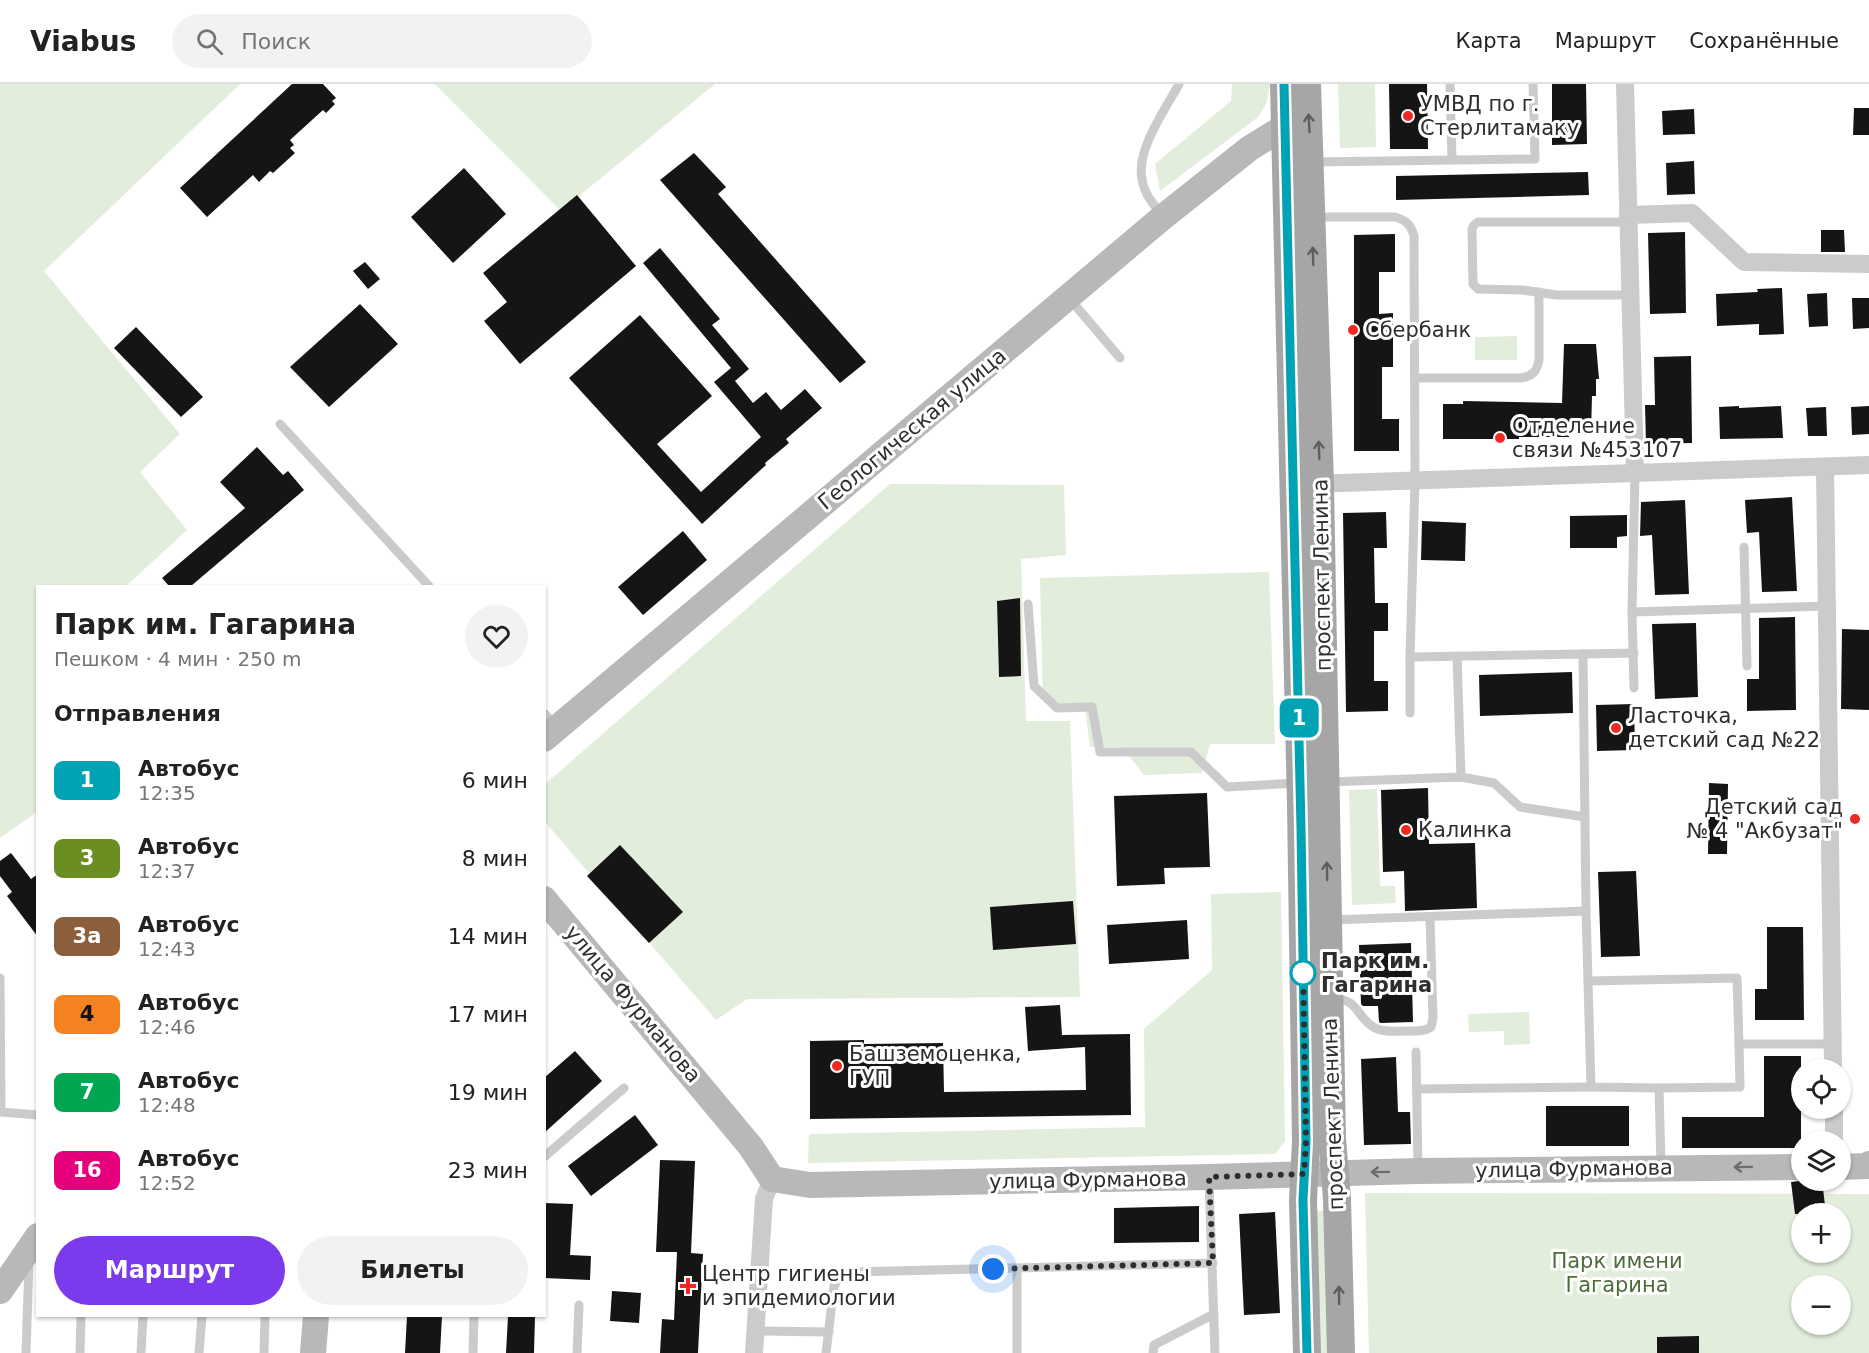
<!DOCTYPE html>
<html lang="ru">
<meta charset="utf-8">
<style>
body{margin:0;font-family:"DejaVu Sans",sans-serif;background:#f2f2f2;color:#222;height:100vh;display:flex;flex-direction:column;font-size:22px;white-space:nowrap}
*{box-sizing:border-box;margin:0}
p{font-size:20px;color:#767676}
.icon{flex:none;width:33px;height:33px;fill:none;stroke:currentColor;stroke-width:2;stroke-linecap:round;stroke-linejoin:round}
.map{position:relative;flex:1;overflow:hidden}
.panel{position:absolute;left:36px;top:501px;width:510px;height:732px;display:flex;flex-direction:column;background:#fff;border-radius:0px;box-shadow:0 2px 4px #0004}
.panel>*{flex:none}
.badge{padding:0 12px;border-radius:9px;font-size:21px;line-height:39px}
.controls{position:absolute;left:1791px;top:975px;display:grid;gap:12px}
.controls a{display:grid;place-items:center;width:60px;height:60px;border-radius:50%;background:#fff;box-shadow:0 2px 4px #0004;font-size:30px}
.you{position:absolute;width:30px;height:30px;margin:-15px;border:4px solid #fff;border-radius:50%;background:#1a73e8;box-shadow:0 0 0 9px #1a73e833}
.map>.badge{position:absolute;translate:-50% -50%;box-shadow:0 0 0 3px #fff}
h2{padding:0 18px;font-size:22px;line-height:54px}
.round{display:grid;place-items:center;flex:none;width:63px;height:63px;border-radius:32px;background:#f2f2f2}
.summary{display:flex;align-items:center;justify-content:space-between;height:102px;padding:0 18px}
h1{font-size:28px;font-weight:600;line-height:45px}
.primary-button{display:flex;gap:12px;margin-top:auto;padding:12px 18px}
.primary-button a{flex:1;height:69px;border-radius:36px;background:#7c3aed;color:#fff;font-size:24px;font-weight:600;line-height:69px;text-align:center}
.primary-button a+a{background:#f2f2f2;color:#222}
ul{padding:0;list-style:none}
li{display:flex;align-items:center;gap:18px;height:78px;padding:0 18px}
li div{flex:1}
li b{display:block;font-size:22px}
li em{font-style:normal}
li .badge{min-width:66px;font-weight:700;text-align:center}
header{display:flex;align-items:center;gap:36px;box-sizing:border-box;height:84px;padding:0 30px;background:#fff;border-bottom:2px solid #e0e0e0}
header strong{font-size:28px}
nav{display:flex;gap:33px;margin-inline-start:auto;font-size:21px}
.search{width:420px;height:54px;background:#f2f2f2;display:flex;align-items:center;gap:15px;box-sizing:border-box;padding:0 21px;border-radius:33px;color:#767676;font-size:22px}
.map>svg:first-child{display:block}
</style>
<header>
<strong>Viabus</strong>
<div class="search"><svg class="icon" aria-label="search" viewBox="0 0 24 24"><circle cx="10" cy="10" r="6"/><path d="M15 15l6 6"/></svg>Поиск</div>
<nav><a>Карта</a><a>Маршрут</a><a>Сохранённые</a></nav>
</header>
<div class="map">
<svg width="1869" height="1269" viewBox="0 0 1869 1269">
<rect width="100%" height="100%" fill="#fff"/>
<g fill="#e3eddb" fill-rule="evenodd">
<polygon points="0,0 240,0 44,187 180,350 140,388 187,446 127,501 128,502 38,502 37,728 0,754"/>
<polygon points="435,0 715,0 561,127"/>
<polygon points="1232,0 1270,0 1267,18 1258,33 1160,107 1155,80 1231,17"/>
<polygon points="1338,0 1375,0 1376,63 1340,64"/>
<polygon points="1517,252 1517,276 1475,276 1475,253"/>
<polygon points="890,400 1064,401 1066,471 1021,475 1026,637 1070,637 1080,913 747,915 716,936 545,738 544,701"/>
<polygon points="1269,488 1275,660 1210,660 1202,689 1144,691 1122,663 1090,663 1085,624 1043,618 1040,494"/>
<polygon points="1377,705 1380,802 1395,802 1396,819 1352,821 1349,706"/>
<polygon points="1281,808 1285,1057 1275,1070 808,1079 809,1050 1145,1043 1144,945 1212,886 1211,810"/>
<polygon points="1529,928 1530,960 1504,961 1504,947 1469,948 1468,930"/>
<path d="M1365,1109L1869,1110V1269H1369ZM1802,1130H1840V1168H1802ZM1802,1202H1840V1240H1802Z"/>
<polygon points="1313,1127 1327,1127 1329,1269 1315,1269"/>
</g>
<g fill="#151515">
<polygon points="292,0 323,0 336,14 332,17 335,20 326,29 323,26 290,56 294,61 290,64 295,69 273,89 270,87 259,98 253,91 207,133 180,104"/>
<polygon points="1389,0 1427,0 1428,65 1390,65"/>
<polygon points="1552,0 1586,0 1587,60 1552,61"/>
<polygon points="1854,24 1869,24 1869,51 1853,51"/>
<polygon points="1694,25 1695,50 1663,51 1662,27"/>
<polygon points="694,69 726,103 718,110 866,278 840,299 660,96"/>
<polygon points="1694,77 1695,110 1667,111 1666,79"/>
<polygon points="464,84 506,130 453,179 411,133"/>
<polygon points="1588,88 1589,111 1396,116 1396,92"/>
<polygon points="577,111 636,182 520,280 484,237 507,218 483,189"/>
<polygon points="1821,146 1844,146 1845,168 1821,168"/>
<polygon points="1685,148 1686,229 1650,230 1648,149"/>
<polygon points="1395,150 1395,188 1379,188 1379,230 1393,229 1393,283 1382,283 1382,335 1399,335 1399,367 1354,367 1354,151"/>
<polygon points="660,164 720,235 712,241 749,285 735,297 753,319 766,308 781,326 805,305 822,324 786,355 789,359 765,379 766,381 702,440 569,294 640,231 712,312 657,360 701,408 761,353 714,298 731,284 643,179"/>
<polygon points="365,178 380,195 368,205 353,187"/>
<polygon points="1782,204 1784,250 1759,251 1759,240 1717,242 1716,210 1758,208 1757,205"/>
<polygon points="1827,209 1828,242 1809,243 1807,210"/>
<polygon points="1852,214 1869,214 1869,244 1853,245"/>
<polygon points="360,220 398,260 329,323 290,283"/>
<polygon points="136,243 203,313 181,333 114,264"/>
<polygon points="1564,260 1596,260 1599,295 1596,295 1596,312 1592,312 1591,349 1569,349 1569,353 1519,353 1519,355 1443,355 1443,320 1463,320 1463,317 1562,319"/>
<polygon points="1691,272 1692,359 1646,360 1645,321 1655,321 1654,273"/>
<polygon points="1739,322 1739,324 1781,322 1783,354 1720,355 1719,323"/>
<polygon points="1869,322 1869,350 1852,351 1851,323"/>
<polygon points="1826,323 1827,352 1808,352 1806,324"/>
<polygon points="257,363 283,391 288,387 304,406 191,502 169,502 162,494 245,424 220,398"/>
<polygon points="1792,413 1797,507 1762,508 1759,448 1747,449 1745,416"/>
<polygon points="1685,416 1689,510 1655,511 1652,451 1640,452 1641,418"/>
<polygon points="1386,428 1387,464 1374,464 1375,519 1388,519 1388,547 1374,547 1374,597 1388,597 1388,627 1346,628 1343,429"/>
<polygon points="1627,431 1627,452 1617,453 1617,464 1570,464 1570,432"/>
<polygon points="1422,437 1466,439 1465,477 1421,476"/>
<polygon points="683,447 707,476 643,531 618,503"/>
<polygon points="1020,514 1021,592 999,593 997,517"/>
<polygon points="1795,533 1796,626 1747,627 1747,595 1759,595 1759,534"/>
<polygon points="1696,539 1698,613 1655,615 1652,540"/>
<polygon points="1842,545 1869,546 1869,626 1841,625"/>
<polygon points="1572,588 1573,629 1480,632 1479,591"/>
<polygon points="1634,620 1635,666 1597,667 1596,621"/>
<polygon points="1709,699 1728,700 1727,770 1708,770"/>
<polygon points="1428,704 1429,760 1475,759 1477,824 1405,827 1404,787 1383,788 1381,706"/>
<polygon points="1207,709 1210,783 1164,784 1165,800 1117,802 1114,712"/>
<polygon points="620,761 683,828 649,859 587,792"/>
<polygon points="11,769 31,795 38,790 38,853 7,812 12,808 0,792 0,777"/>
<polygon points="1636,787 1640,872 1601,873 1598,788"/>
<polygon points="1073,817 1076,860 993,866 990,823"/>
<polygon points="1187,836 1189,875 1109,880 1107,841"/>
<polygon points="1767,843 1803,843 1804,936 1755,936 1755,905 1767,905"/>
<polygon points="1411,859 1413,938 1381,939 1379,938 1378,922 1363,922 1361,920 1359,861"/>
<polygon points="1060,921 1062,951 1130,950 1131,1031 810,1035 810,957 864,956 864,960 943,959 944,1008 1086,1006 1085,963 1028,967 1025,923"/>
<polygon points="575,967 602,997 544,1049 544,994"/>
<polygon points="1764,972 1801,972 1801,1064 1682,1064 1682,1033 1764,1033"/>
<polygon points="1396,973 1398,1028 1410,1028 1411,1060 1364,1061 1361,975"/>
<rect x="1546" y="1022" width="83" height="40"/>
<polygon points="635,1031 658,1061 591,1112 568,1082"/>
<polygon points="660,1076 695,1077 691,1169 703,1170 698,1269 660,1269 662,1235 674,1236 677,1168 656,1168"/>
<polygon points="1808,1096 1822,1096 1826,1130 1795,1130 1791,1098"/>
<polygon points="544,1119 573,1120 570,1171 591,1172 590,1196 544,1194"/>
<polygon points="1199,1122 1199,1158 1114,1159 1114,1124"/>
<polygon points="1275,1128 1280,1229 1244,1231 1239,1130"/>
<polygon points="612,1207 641,1209 639,1239 610,1237"/>
<polygon points="407,1232 442,1232 440,1269 405,1269"/>
<polygon points="508,1232 535,1232 534,1269 506,1269"/>
<polygon points="1699,1252 1699,1269 1657,1269 1657,1253"/>
</g>
<g fill="none" stroke-linecap="round" stroke-linejoin="round">
<g stroke="#cbcbcb" stroke-width="9">
<polyline points="1450,0 1452,76"/>
<polyline points="1313,78 1535,75 1533,0"/>
<path d="M1163,132C1154,121 1144,110 1142,95C1136,66 1165,26 1179,0"/>
<path d="M1316,133H1395C1406,136 1411,141 1414,152L1415,397L1410,573V629"/>
<polyline points="1628,138 1478,138 1474,141 1472,145 1473,200 1478,205 1523,206 1556,211 1630,211"/>
<polyline points="1069,214 1120,274"/>
<path d="M1415,294H1521C1533,292 1537,287 1539,276V208"/>
<polyline points="280,340 429,502"/>
<polyline points="1744,463 1747,582"/>
<polyline points="1028,520 1034,602 1057,624 1092,623 1100,668 1191,668 1227,703 1298,699"/>
<polyline points="1632,528 1827,522"/>
<polyline points="1583,570 1634,569"/>
<polyline points="1457,572 1461,693"/>
<polyline points="1410,573 1583,570 1586,827 1591,1003 1659,1004 1661,1082"/>
<polyline points="1634,604 1632,528 1635,389"/>
<polyline points="544,629 556,642"/>
<polyline points="1329,698 1461,693 1494,699 1520,723 1585,733"/>
<polyline points="1330,836 1586,827"/>
<polyline points="0,894 1,1028 38,1031"/>
<polyline points="1588,897 1737,894 1739,960 1833,960"/>
<path d="M1333,915C1359,914 1356,934 1375,944C1385,949 1397,947 1408,947C1416,947 1424,948 1431,943L1433,934L1430,833"/>
<polyline points="1416,968 1418,1084"/>
<polyline points="1659,1004 1740,1003 1739,960"/>
<polyline points="1417,1005 1591,1003"/>
<polyline points="544,1073 624,1004"/>
<polyline points="1209,1096 1215,1269"/>
<polyline points="1017,1184 1017,1269"/>
<polyline points="756,1247 829,1248"/>
<polyline points="26,1269 29,1178"/>
<polyline points="80,1269 81,1232"/>
<polyline points="141,1269 143,1232"/>
<polyline points="199,1269 202,1232"/>
<polyline points="264,1269 265,1232"/>
<polyline points="473,1269 474,1232"/>
<polyline points="577,1269 579,1221"/>
<path d="M826,1269L834,1202C839,1193 843,1190 853,1188L1213,1179"/>
<polyline points="1153,1269 1154,1261 1214,1230"/>
</g>
<g stroke="#cbcbcb" stroke-width="18">
<polyline points="1625,0 1635,389"/>
<polyline points="1628,131 1692,129 1744,178 1869,180"/>
<polyline points="1825,383 1833,986"/>
<polyline points="1311,400 1869,381"/>
<polyline points="1834,1024 1834,1058"/>
<polyline points="754,1269 764,1115 772,1095"/>
</g>
<g stroke="#b8b8b8" stroke-width="26">
<polyline points="544,655 1163,133 1250,64 1286,42"/>
<polyline points="544,815 751,1063 772,1095 810,1101 1209,1093 1418,1087 1802,1083"/>
<polyline points="1840,1083 1867,1082 1869,1080"/>
<polyline points="0,1207 38,1152"/>
<polyline points="313,1269 316,1232"/>
</g>
<g stroke="#a6a6a6" stroke-width="28">
<polyline points="1284,0 1301,721 1306,1058 1303,1116 1307,1269"/>
<polyline points="1307,0 1320,400 1332,1055 1337,1115 1341,1269"/>
</g>
</g>
<defs><path id="oneway-shaft" d="M-6 0H5M1.5-3L5.5 0L1.5 3" fill="none" stroke-width="1.6" stroke-linecap="round" stroke-linejoin="round" transform="scale(1.5)"/></defs>
<g stroke="#5e5e5e">
<use href="#oneway-shaft" transform="translate(1309 39) rotate(-93)"/>
<use href="#oneway-shaft" transform="translate(1313 172) rotate(-92)"/>
<use href="#oneway-shaft" transform="translate(1319 366) rotate(-92)"/>
<use href="#oneway-shaft" transform="translate(1327 787) rotate(-91)"/>
<use href="#oneway-shaft" transform="translate(1339 1211) rotate(-91)"/>
</g>
<g stroke="#6c6c6c">
<use href="#oneway-shaft" transform="translate(1743 1083) rotate(179)"/>
<use href="#oneway-shaft" transform="translate(1380 1088) rotate(179)"/>
</g>
<g fill="none" stroke-linecap="round" stroke-linejoin="round">
<defs>
<polyline id="line" points="1284,0 1301,744 1306,1058 1303,1116 1307,1269"/>
</defs>
<use href="#line" stroke="#fff" stroke-width="14"/>
<use href="#line" stroke="#00a3b4" stroke-width="9"/>
<polyline stroke="#2e2e2e" stroke-width="6" stroke-dasharray="0 10.8" points="993,1185 1213,1179 1209,1093 1304,1090 1306,1058 1303,878 1303,889"/>
</g>
<g fill="#f12925" stroke="#fff" stroke-width="2">
<circle cx="1408" cy="32" r="6"/>
<circle cx="1353" cy="246" r="6"/>
<circle cx="1500" cy="354" r="6"/>
<circle cx="1616" cy="644" r="6"/>
<circle cx="1855" cy="735" r="6"/>
<circle cx="1406" cy="746" r="6"/>
<circle cx="837" cy="982" r="6"/>
<path d="M685 1193h6v6h6v6h-6v6h-6v-6h-6v-6h6z"/>
</g>
<circle fill="#fff" stroke="#00a3b4" stroke-width="3" cx="1303" cy="889" r="12"/>
<g text-anchor="middle" stroke-width="6" stroke-linejoin="round" paint-order="stroke">
<g font-size="21" fill="#2e2e2e" stroke="#fff" text-anchor="start">
<text x="1420" y="27">УМВД по г.<tspan x="1420" dy="24">Стерлитамаку</tspan></text>
<text x="1365" y="253">Сбербанк</text>
<text x="1512" y="349">Отделение<tspan x="1512" dy="24">связи №453107</tspan></text>
<text x="1628" y="639">Ласточка,<tspan x="1628" dy="24">детский сад №22</tspan></text>
<text x="1843" y="730" text-anchor="end">Детский сад<tspan x="1843" dy="24">№ 4 "Акбузат"</tspan></text>
<text x="1418" y="753">Калинка</text>
<text x="849" y="977">Башземоценка,<tspan x="849" dy="24">ГУП</tspan></text>
<text x="702" y="1197">Центр гигиены<tspan x="702" dy="24">и эпидемиологии</tspan></text>
</g>
<g font-size="21" fill="#2e2e2e" stroke="#fff">
<text transform="translate(912 345) rotate(-40)" y="7">Геологическая улица</text>
<text transform="translate(1322 491) rotate(-91)" y="7">проспект Ленина</text>
<text transform="translate(633 920) rotate(50)" y="7">улица Фурманова</text>
<text transform="translate(1333 1030) rotate(-92)" y="7">проспект Ленина</text>
<text transform="translate(1574 1085) rotate(-1)" y="7">улица Фурманова</text>
<text transform="translate(1088 1096) rotate(-1)" y="7">улица Фурманова</text>
</g>
<g font-size="21" font-weight="bold" fill="#2e2e2e" stroke="#fff" text-anchor="start">
<text x="1321" y="884">Парк им.<tspan x="1321" dy="24">Гагарина</tspan></text>
</g>
<g font-size="21" fill="#4c6d39" stroke="#fff">
<text x="1617" y="1184">Парк имени<tspan x="1617" dy="24">Гагарина</tspan></text>
</g>
</g>
</svg>
<div class="controls">
<a><svg class="icon" aria-label="locate" viewBox="0 0 24 24"><circle cx="12" cy="12" r="6"/><path d="M12 2v4M12 18v4M2 12h4M18 12h4"/></svg></a>
<a><svg class="icon" aria-label="layers" viewBox="0 0 24 24"><path d="M12 4l9 5-9 5-9-5zM3 14l9 5 9-5"/></svg></a>
<a>+</a>
<a>−</a>
</div>
<div class="you" style="left:993px;top:1185px"></div>
<b class="badge" style="left:1299px;top:634px;background:#00a3b4;color:#fff">1</b>
<section class="panel">
<div class="summary"><div><h1>Парк им. Гагарина</h1><p>Пешком · 4 мин · 250 m</p></div><a class="round"><svg class="icon" aria-label="heart" viewBox="0 0 24 24"><path d="M12 20l-8-8c-3-5 5-10 8-4 3-6 11-1 8 4z"/></svg></a></div>
<h2>Отправления</h2>
<ul>
<li><span class="badge" style="background:#00a3b4;color:#fff">1</span><div><b>Автобус</b><p>12:35</p></div><em>6 мин</em></li>
<li><span class="badge" style="background:#6b8e23;color:#fff">3</span><div><b>Автобус</b><p>12:37</p></div><em>8 мин</em></li>
<li><span class="badge" style="background:#8b5e3c;color:#fff">3а</span><div><b>Автобус</b><p>12:43</p></div><em>14 мин</em></li>
<li><span class="badge" style="background:#f58220;color:#111">4</span><div><b>Автобус</b><p>12:46</p></div><em>17 мин</em></li>
<li><span class="badge" style="background:#00a651;color:#fff">7</span><div><b>Автобус</b><p>12:48</p></div><em>19 мин</em></li>
<li><span class="badge" style="background:#e6007e;color:#fff">16</span><div><b>Автобус</b><p>12:52</p></div><em>23 мин</em></li>
</ul>
<div class="primary-button"><a>Маршрут</a><a>Билеты</a></div>
</section>
</div>
